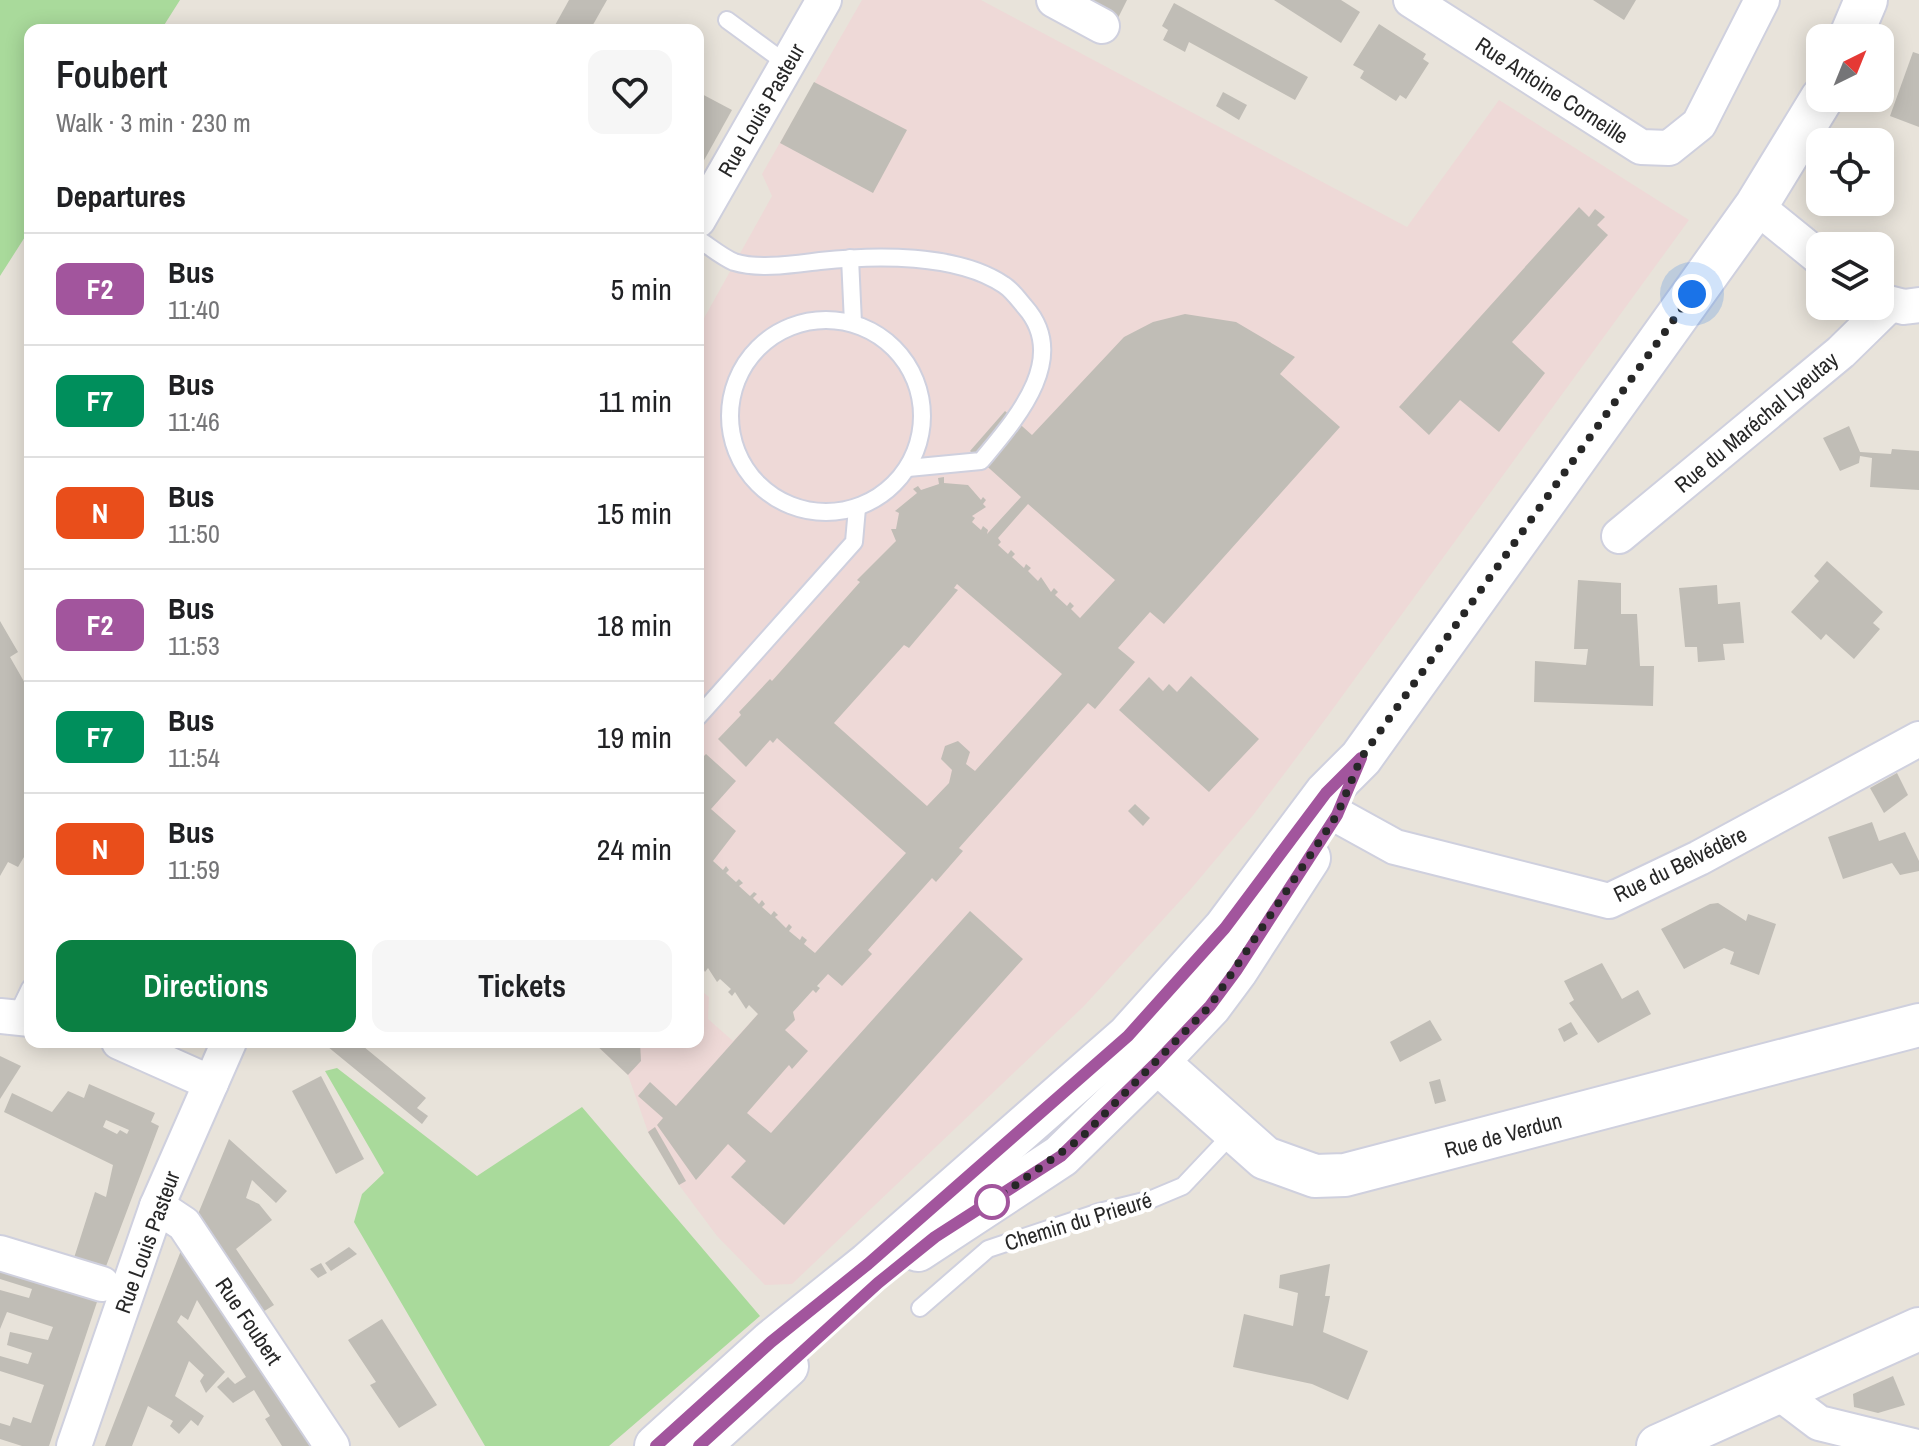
<!DOCTYPE html>
<meta charset="utf-8">
<style>
body{margin:0;font-family:"Archivo Narrow",sans-serif;background:#f6f6f6;color:#202124;height:100vh;display:flex;flex-direction:column;font-size:30px;white-space:nowrap}
*{box-sizing:border-box;margin:0}
p{font-size:26px;color:#757577}
.icon{flex:none;width:44px;height:44px;fill:none;stroke:currentColor;stroke-width:2;stroke-linecap:round;stroke-linejoin:round}
.map{position:relative;flex:1;overflow:hidden}
.side{position:absolute;left:24px;top:24px;width:680px;height:1024px;display:flex;flex-direction:column;background:#fff;border-radius:16px;box-shadow:0 4px 20px #0003}
.side>*{flex:none}
.badge{padding:0 16px;border-radius:12px;font-size:28px;line-height:52px}
.needle{width:52px;rotate:43deg}
.tools{position:absolute;left:1806px;top:24px;display:grid;gap:16px}
.tools a{display:grid;place-items:center;width:88px;height:88px;border-radius:16px;background:#fff;box-shadow:0 4px 20px #0003;font-size:40px}
.you{position:absolute;width:40px;height:40px;margin:-20px;border:6px solid #fff;border-radius:50%;background:#1a73e8;box-shadow:0 0 0 12px #1a73e833}
.map>.badge{position:absolute;translate:-50% -50%;box-shadow:0 0 0 4px #fff}
h2{padding:0 32px;font-size:30px;line-height:72px}
.round{display:grid;place-items:center;flex:none;width:84px;height:84px;border-radius:16px;background:#f6f6f6}
.summary{display:flex;align-items:center;justify-content:space-between;height:136px;padding:0 32px}
h1{font-size:38px;font-weight:600;line-height:60px}
.cta{display:flex;gap:16px;margin-top:auto;padding:16px 32px}
.cta a{flex:1;height:92px;border-radius:16px;background:#0b8043;color:#fff;font-size:32px;font-weight:600;line-height:92px;text-align:center}
.cta a+a{background:#f6f6f6;color:#202124}
ul{padding:0;list-style:none}
li{display:flex;align-items:center;gap:24px;height:112px;padding:0 32px;border-top:2px solid #e0e0e0}
li div{flex:1}
li b{display:block;font-size:30px}
li em{font-style:normal}
li .badge{min-width:88px;font-weight:700;text-align:center}
.map>svg:first-child{display:block}
</style>
<div class="map">
<svg width="1919" height="1446" viewBox="0 0 1919 1446">
<rect width="100%" height="100%" fill="#e8e3da"/>
<polygon fill="#eed9d7" points="862,0 981,0 1407,227 1499,100 1689,220 1327,717 1254,814 1190,890 1084,1006 792,1284 765,1285 717,1236 679,1185 648,1132 628,1075 593,1042 698,1042 698,988 709,997 708,1019 733,1041 758,1014 776,1029 794,1018 793,1012 813,990 816,992 820,989 815,953 804,944 807,940 803,937 800,940 789,931 792,927 786,928 775,917 777,915 773,912 771,915 762,907 762,901 759,904 753,898 754,892 750,896 739,886 743,882 739,879 736,882 726,873 729,870 725,867 723,870 713,861 716,857 698,841 698,329 772,196 762,174"/>
<g fill="#a9da9b">
<polygon points="0,0 180,0 161,30 30,30 30,229 0,276"/>
<polygon points="337,1068 477,1176 582,1107 760,1316 609,1446 485,1446 354,1222 362,1194 384,1173 325,1071"/>
</g>
<g fill="#c0bdb6" fill-rule="evenodd">
<polygon points="569,0 607,0 590,30 560,30 554,27"/>
<polygon points="1071,0 1127,0 1118,18 1106,10"/>
<polygon points="1274,0 1341,0 1360,12 1341,43"/>
<polygon points="1593,0 1636,0 1624,20"/>
<polygon points="1174,3 1308,77 1295,100 1189,42 1185,52 1163,40 1168,30 1162,26"/>
<polygon points="1379,24 1426,54 1423,59 1429,63 1406,99 1400,95 1396,101 1360,78 1364,71 1353,65"/>
<polygon points="1913,52 1919,54 1919,127 1890,116"/>
<polygon points="814,82 907,130 873,193 780,143"/>
<polygon points="698,92 732,110 698,171"/>
<polygon points="1223,92 1247,105 1239,120 1216,106"/>
<polygon points="1579,207 1589,217 1595,209 1605,217 1597,225 1608,235 1512,342 1545,373 1499,432 1460,400 1429,435 1399,407"/>
<path d="M1185,314L1236,322L1295,357L1280,374L1340,427L1164,624L1150,612L1118,648L1135,662L1095,709L1088,703L959,848L963,851L936,882L932,878L868,950L872,954L842,986L828,974L817,986L820,988L816,993L813,990L793,1012L795,1020L785,1030L808,1051L792,1069L789,1065L747,1113L771,1133L970,911L1023,959L784,1225L731,1177L746,1161L728,1144L696,1180L657,1125L663,1118L638,1096L650,1082L676,1106L758,1014L749,1005L746,1009L735,992L732,996L728,992L731,989L720,979L717,982L708,968L705,972L698,959V762L706,754L736,781L711,809L736,831L713,861L723,870L726,866L729,870L726,873L736,882L739,879L743,883L739,886L750,896L754,892L757,894L753,898L759,904L762,900L765,904L762,907L771,915L774,911L778,915L775,917L786,928L789,924L792,927L789,931L800,940L802,936L807,940L804,944L815,953L906,853L777,738L773,743L770,740L746,767L718,739L741,715L739,712L770,679L772,681L860,582L857,580L896,541L891,529H896L899,513L895,511L917,493L913,489L918,486L921,490L939,484L938,478L944,477V483L968,485L981,500L983,497L986,500L983,504L986,507L972,516L975,518L972,522L981,530L983,526L988,530L987,534L1021,497L970,451L1005,411L1032,435L1124,337L1153,322ZM1028,504L1115,580L1080,618L1071,609L1074,606L1070,602L1067,606L1055,595L1058,592L1054,588L1051,592L1041,577L1038,581L1028,571L1031,568L1026,564L1024,568L1012,557L1015,554L1011,550L1008,554L998,545L1001,542L998,538ZM957,584L1062,674L975,771L966,764L970,752L958,741L945,746L941,759L952,770L949,783L927,806L834,723L904,645L909,648L958,590L954,588Z"/>
<polygon points="1849,426 1860,452 1891,454 1892,449 1919,451 1919,490 1870,487 1872,458 1860,456 1859,463 1840,471 1823,438"/>
<polygon points="1827,561 1883,612 1873,623 1880,629 1854,659 1826,634 1821,640 1791,612 1819,581 1814,576"/>
<polygon points="1578,580 1621,583 1621,614 1637,614 1640,666 1654,666 1653,706 1534,702 1535,661 1586,665 1588,649 1574,649"/>
<polygon points="1717,585 1718,604 1740,602 1744,643 1723,644 1725,660 1698,662 1697,647 1685,647 1679,588"/>
<polygon points="0,621 18,652 10,657 30,692 30,847 18,867 8,862 0,876"/>
<polygon points="1191,676 1259,739 1209,792 1119,710 1149,677 1163,691 1169,684 1177,692"/>
<polygon points="1897,773 1908,795 1884,813 1870,788"/>
<polygon points="1135,804 1150,818 1143,826 1128,811"/>
<polygon points="1872,822 1879,841 1905,832 1919,861 1919,871 1900,875 1892,863 1843,879 1828,837"/>
<polygon points="1718,903 1746,921 1748,914 1776,924 1759,975 1730,964 1734,952 1724,948 1684,969 1661,929 1710,904"/>
<polygon points="1602,963 1622,999 1638,990 1651,1014 1598,1043 1569,1003 1574,1000 1564,981"/>
<polygon points="1430,1020 1442,1040 1400,1062 1390,1042"/>
<polygon points="1571,1022 1578,1034 1564,1042 1558,1029"/>
<polygon points="322,1042 358,1042 426,1098 417,1108 428,1116 422,1124"/>
<polygon points="593,1042 640,1042 641,1061 628,1075"/>
<polygon points="0,1056 21,1066 0,1099"/>
<polygon points="321,1076 364,1159 336,1174 292,1091"/>
<polygon points="1440,1079 1446,1101 1435,1104 1429,1082"/>
<path d="M89,1084L155,1113L151,1122L159,1126L105,1269L74,1258L95,1192L106,1197L113,1165L4,1112L12,1093L52,1112L68,1091L84,1098ZM106,1120L129,1130L127,1134L120,1130L117,1134L103,1127Z"/>
<polygon points="655,1127 686,1181 679,1185 648,1132"/>
<polygon points="229,1139 287,1191 276,1203 252,1180 246,1198 259,1204 272,1220 236,1249 274,1305 258,1315 198,1214"/>
<polygon points="349,1247 357,1254 331,1271 325,1263"/>
<polygon points="182,1248 315,1446 282,1446 265,1419 270,1416 254,1390 233,1403 217,1387 228,1377 235,1384 246,1377 197,1300 188,1320 181,1315 177,1322 225,1372 206,1393 200,1381 204,1375 189,1361 175,1396 204,1416 198,1426 191,1420 179,1434 170,1426 173,1421 148,1406 132,1446 105,1446"/>
<polygon points="0,1256 102,1287 49,1446 22,1446 0,1439 0,1423 10,1426 13,1417 31,1423 44,1385 0,1371 0,1356 28,1364 32,1353 7,1345 10,1332 48,1340 53,1327 7,1312 0,1329 0,1290 29,1298 32,1289 0,1279"/>
<polygon points="321,1263 327,1273 318,1278 310,1269"/>
<polygon points="1330,1264 1325,1296 1330,1296 1323,1332 1368,1351 1348,1400 1312,1384 1233,1367 1244,1314 1293,1326 1298,1293 1279,1288 1280,1275"/>
<polygon points="382,1319 437,1405 399,1428 370,1385 376,1382 348,1340"/>
<polygon points="1893,1376 1905,1405 1878,1413 1854,1407 1853,1394"/>
</g>
<g fill="none" stroke-linecap="round" stroke-linejoin="round">
<defs>
<g id="service">
<polyline points="727,20 787,64"/>
<path d="M698,239C709,246 722,257 734,262C759,270 795,264 820,261C874,255 957,253 1004,285C1012,290 1019,300 1025,307C1071,359 1014,421 981,461L908,468"/>
<polyline points="850,258 853,323"/>
<circle cx="826" cy="416" r="96"/>
<polyline points="698,717 854,542 857,508"/>
<polyline points="16,1017 30,988"/>
<polyline points="920,1308 988,1249 1099,1212 1152,1199 1183,1186 1234,1132"/>
</g>
<g id="minor">
<polyline points="1054,0 1102,26"/>
<polyline points="1411,0 1641,147 1669,148 1699,124 1762,0"/>
<polyline points="1756,206 1820,258"/>
<polyline points="698,220 824,0"/>
<polyline points="1880,301 1904,307 1919,305"/>
<polyline points="1619,536 1841,352 1889,305"/>
<polyline points="1337,815 1395,847 1609,901 1699,858 1919,739"/>
<polyline points="0,1016 30,1019"/>
<polyline points="119,1042 211,1083"/>
<polyline points="157,1206 184,1224 332,1446"/>
<polyline points="0,1253 102,1284"/>
<polyline points="1778,1392 1819,1423 1913,1446"/>
<polyline points="74,1446 157,1206 229,1042"/>
</g>
<g id="tertiary">
<polyline points="1850,38 1866,0"/>
<polyline points="1138,1045 1265,1158 1315,1176 1345,1175 1919,1025"/>
<polyline points="918,1250 1061,1156 1157,1062 1210,1006 1236,971 1309,858"/>
<polyline points="656,1446 771,1342 868,1264 1128,1036 1225,928 1326,793 1361,758 1756,206 1822,98"/>
<polyline points="699,1446 787,1366"/>
<polyline points="1658,1446 1919,1329"/>
</g>
</defs>
<use href="#service" stroke="#cfd0de" stroke-width="20"/>
<use href="#minor" stroke="#cfd0de" stroke-width="38"/>
<use href="#tertiary" stroke="#cfd0de" stroke-width="46"/>
<use href="#service" stroke="#fff" stroke-width="16"/>
<use href="#minor" stroke="#fff" stroke-width="34"/>
<use href="#tertiary" stroke="#fff" stroke-width="42"/>
</g>
<g fill="none" stroke-linecap="round" stroke-linejoin="round">
<defs>
<polyline id="line" points="656,1446 771,1342 868,1264 1128,1036 1225,928 1326,793 1361,758 1337,815 1236,971 1210,1006 1157,1062 1061,1156 935,1237 878,1283 699,1446"/>
</defs>
<use href="#line" stroke="#fff" stroke-width="18"/>
<use href="#line" stroke="#a2559d" stroke-width="12"/>
<polyline stroke="#272727" stroke-width="8" stroke-dasharray="0 14.4" points="992,1202 1080,1139 1210,1006 1337,815 1361,758 1692,294"/>
</g>
<circle fill="#fff" stroke="#a2559d" stroke-width="4" cx="992" cy="1202" r="16"/>
<g text-anchor="middle" stroke-width="8" stroke-linejoin="round" paint-order="stroke">
<g font-size="22" fill="#272727" stroke="#fff">
<text transform="translate(1552 90) rotate(33)" y="8">Rue Antoine Corneille</text>
<text transform="translate(761 110) rotate(-60)" y="8">Rue Louis Pasteur</text>
<text transform="translate(1756 422) rotate(-40)" y="8">Rue du Maréchal Lyeutay</text>
<text transform="translate(1680 864) rotate(-26)" y="8">Rue du Belvédère</text>
<text transform="translate(1503 1135) rotate(-15)" y="8">Rue de Verdun</text>
<text transform="translate(1078 1221) rotate(-17)" y="8">Chemin du Prieuré</text>
<text transform="translate(147 1242) rotate(-70)" y="8">Rue Louis Pasteur</text>
<text transform="translate(249 1321) rotate(56)" y="8">Rue Foubert</text>
</g>
</g>
</svg>
<div class="tools">
<a><svg class="needle" viewBox="-14 -14 28 28"><path d="M0-13l5 13h-10z" fill="#e53935"/><path d="M0 13l5-13h-10z" fill="#757577"/></svg></a>
<a><svg class="icon" aria-label="locate" viewBox="0 0 24 24"><circle cx="12" cy="12" r="6"/><path d="M12 2v4M12 18v4M2 12h4M18 12h4"/></svg></a>
<a><svg class="icon" aria-label="layers" viewBox="0 0 24 24"><path d="M12 4l9 5-9 5-9-5zM3 14l9 5 9-5"/></svg></a>
</div>
<div class="you" style="left:1692px;top:294px"></div>
<section class="side">
<div class="summary"><div><h1>Foubert</h1><p>Walk · 3 min · 230 m</p></div><a class="round"><svg class="icon" aria-label="heart" viewBox="0 0 24 24"><path d="M12 20l-8-8c-3-5 5-10 8-4 3-6 11-1 8 4z"/></svg></a></div>
<h2>Departures</h2>
<ul>
<li><span class="badge" style="background:#a2559d;color:#fff">F2</span><div><b>Bus</b><p>11:40</p></div><em>5 min</em></li>
<li><span class="badge" style="background:#008f5c;color:#fff">F7</span><div><b>Bus</b><p>11:46</p></div><em>11 min</em></li>
<li><span class="badge" style="background:#e94e1b;color:#fff">N</span><div><b>Bus</b><p>11:50</p></div><em>15 min</em></li>
<li><span class="badge" style="background:#a2559d;color:#fff">F2</span><div><b>Bus</b><p>11:53</p></div><em>18 min</em></li>
<li><span class="badge" style="background:#008f5c;color:#fff">F7</span><div><b>Bus</b><p>11:54</p></div><em>19 min</em></li>
<li><span class="badge" style="background:#e94e1b;color:#fff">N</span><div><b>Bus</b><p>11:59</p></div><em>24 min</em></li>
</ul>
<div class="cta"><a>Directions</a><a>Tickets</a></div>
</section>
</div>
